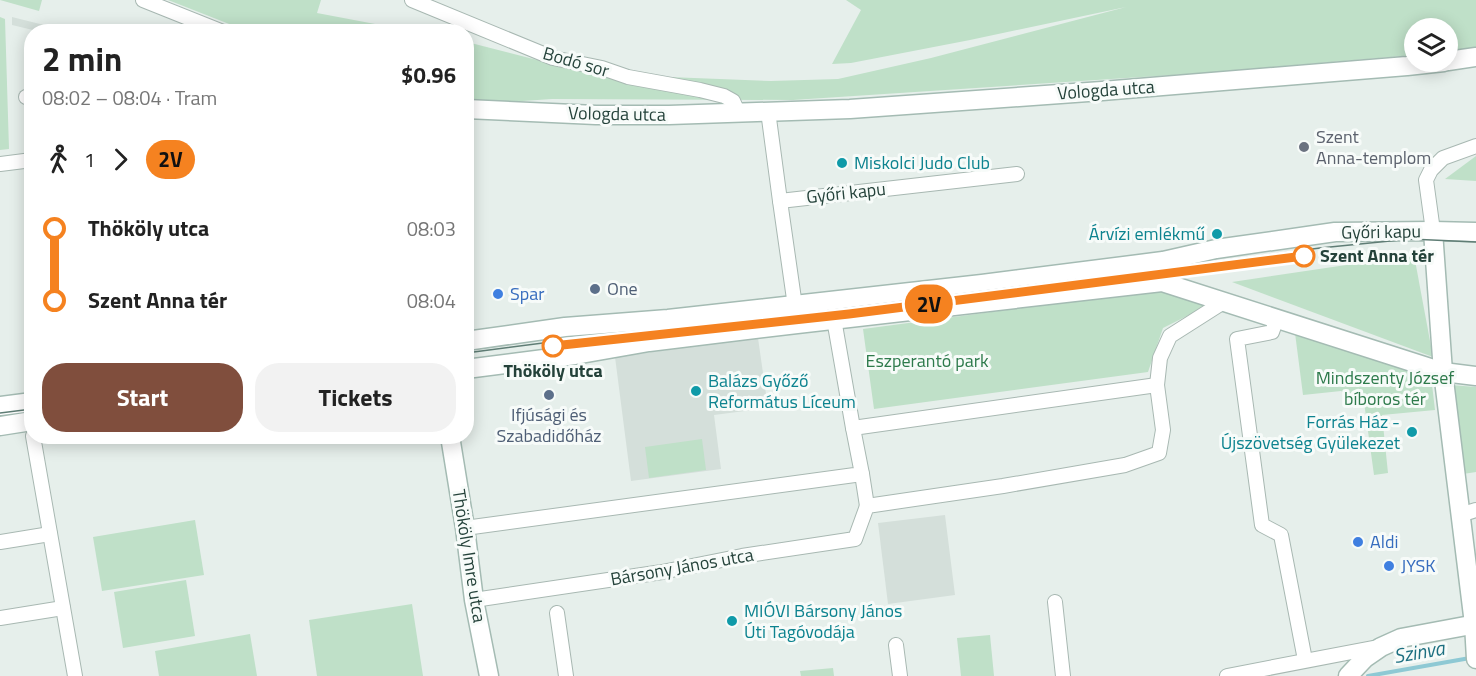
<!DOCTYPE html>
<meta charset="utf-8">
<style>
body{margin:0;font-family:"Titillium Web",sans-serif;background:#f2f2f2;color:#222;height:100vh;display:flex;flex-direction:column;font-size:22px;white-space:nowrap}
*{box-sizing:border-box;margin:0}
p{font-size:20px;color:#767676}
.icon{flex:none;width:33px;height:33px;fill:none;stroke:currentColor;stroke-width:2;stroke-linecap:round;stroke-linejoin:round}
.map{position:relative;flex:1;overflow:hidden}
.drawer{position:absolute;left:24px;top:24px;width:450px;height:420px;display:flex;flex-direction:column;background:#fff;border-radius:24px;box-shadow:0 3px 15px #0003}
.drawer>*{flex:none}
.badge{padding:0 12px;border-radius:20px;font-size:21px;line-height:39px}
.fabs{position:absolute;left:1404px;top:18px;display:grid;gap:12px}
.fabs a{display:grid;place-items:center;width:54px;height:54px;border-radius:50%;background:#fff;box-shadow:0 3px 15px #0003;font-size:30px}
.map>.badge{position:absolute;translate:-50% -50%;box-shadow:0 0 0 3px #fff}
.legs{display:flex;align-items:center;gap:9px;height:66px;padding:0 18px;font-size:20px}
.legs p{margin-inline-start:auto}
.overview{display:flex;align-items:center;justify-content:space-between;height:102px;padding:0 18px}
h1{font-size:33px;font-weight:700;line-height:45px}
.primary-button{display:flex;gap:12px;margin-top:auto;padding:12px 18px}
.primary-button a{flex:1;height:69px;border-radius:24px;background:#804e3d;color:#fff;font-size:24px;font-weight:700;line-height:69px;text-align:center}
.primary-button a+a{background:#f2f2f2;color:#222}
ul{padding:0 18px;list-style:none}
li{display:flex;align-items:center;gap:21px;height:72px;font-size:22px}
li i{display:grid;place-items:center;width:9px;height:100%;margin:0 8px;background:currentColor}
li i::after{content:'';width:15px;height:15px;margin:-8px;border:4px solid;border-radius:50%;background:#fff}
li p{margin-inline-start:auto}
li:first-child i{background:linear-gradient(#0000 50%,currentColor 0)}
li:last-child i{background:linear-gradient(currentColor 50%,#0000 0)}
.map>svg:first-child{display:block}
</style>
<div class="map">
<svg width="1476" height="676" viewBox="0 0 1476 676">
<rect width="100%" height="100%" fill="#e6efeb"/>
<g fill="#d4dfda">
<polygon points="12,17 68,31 37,31 12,25"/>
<polygon points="758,338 768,408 714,415 721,469 631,481 615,357"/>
<polygon points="945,515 955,595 888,604 878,523"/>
</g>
<g fill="#bfe0c8">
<polygon points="0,0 42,0 39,11"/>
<polygon points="168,0 321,0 317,13 412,31 247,31"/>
<polygon points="846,0 1476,0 1476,47 1448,51 1448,28 1414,28 1414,55 1203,73 793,100 552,99 467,105 467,42 592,74 771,81 838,79 931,58 1126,7 970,40 851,63 832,64 861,10"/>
<polygon points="0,17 5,19 9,149 0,150"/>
<polygon points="1476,156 1476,181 1445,179"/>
<polygon points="1414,255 1433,357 1232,282"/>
<polygon points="1165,289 1209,305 1163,328 1148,372 874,409 863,329"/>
<polygon points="1295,333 1431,376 1435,410 1382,415 1388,473 1374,475 1364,402 1341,391 1303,395"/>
<polygon points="1451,385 1476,387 1476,472 1463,474"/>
<polygon points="702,439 706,470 649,478 645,447"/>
<polygon points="195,520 204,575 102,591 93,537"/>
<polygon points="186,580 195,636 123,648 114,592"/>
<polygon points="412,604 423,676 317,676 309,620"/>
<polygon points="250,634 257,676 159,676 155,651"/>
<polygon points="990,635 994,676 961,676 957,638"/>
<polygon points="833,668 834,676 801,676 800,671"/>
</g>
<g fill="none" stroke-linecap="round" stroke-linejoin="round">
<polyline stroke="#8ec9d4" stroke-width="4" points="1368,676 1470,658"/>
<defs>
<g id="street">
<polyline points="143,0 223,32"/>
<polyline points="412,0 553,58 602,68 628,77 700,90 724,96 733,101 738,112"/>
<polyline points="26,97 32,97"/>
<polyline points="768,111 780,201"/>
<polyline points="0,164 32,160"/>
<polyline points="1433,231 1426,180 1431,170 1443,158 1476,146"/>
<polyline points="831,302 853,428"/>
<polyline points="796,313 780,201 1017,174"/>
<polyline points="1277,318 1272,332 1237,339 1262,525 1281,535 1305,660"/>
<polyline points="33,436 75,676"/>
<polyline points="862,474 867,506"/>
<polyline points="1460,515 1476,510"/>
<polyline points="465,528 862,474 853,428 1157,385"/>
<polyline points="0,542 50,534"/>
<polyline points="474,600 662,572 742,556 855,539 867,506 1003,486 1125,465 1159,453 1163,430 1157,385 1160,358 1170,336 1225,301"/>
<polyline points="1055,602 1063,676"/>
<polyline points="557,613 566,676"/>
<polyline points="0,618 63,608"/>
<polyline points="896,645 900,676"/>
<polyline points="1227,676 1378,647"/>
</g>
<g id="secondary">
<polyline points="1448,61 1476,57"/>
<polyline points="466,109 596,115 669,115 850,109 1102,91 1407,66 1444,62"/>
<polyline points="1433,231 1443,372 1474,624 1476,659"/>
<polyline points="466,341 565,327 668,319 982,284 1163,261 1216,249 1335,232 1433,231 1476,232"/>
<polyline points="466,369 575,355 649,342 797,324 1162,282 1443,372 1476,376"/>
<polyline points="0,406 32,402"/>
<polyline points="0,426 32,421"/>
<polyline points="450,436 465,528 474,600 489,676"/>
<polyline points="1348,676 1365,658 1381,647 1401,638 1476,624"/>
</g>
</defs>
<use href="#street" stroke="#a8b8b2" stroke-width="16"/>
<use href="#secondary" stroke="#a4bbb3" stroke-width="21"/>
<use href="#street" stroke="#fff" stroke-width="14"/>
<use href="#secondary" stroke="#fff" stroke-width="18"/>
<g stroke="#5f7d75" stroke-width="1.5">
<polyline points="466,353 574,339 833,310 1121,274 1320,248 1410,239 1476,242"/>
<polyline points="0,413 32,409"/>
</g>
</g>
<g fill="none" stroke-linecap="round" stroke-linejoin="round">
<defs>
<polyline id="line-1" points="553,346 849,314 1304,256"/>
</defs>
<use href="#line-1" stroke="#fff" stroke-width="14"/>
<use href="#line-1" stroke="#f58220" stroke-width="9"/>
</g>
<circle fill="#6b7280" stroke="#f7fbf9" stroke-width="2" cx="1304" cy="147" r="6"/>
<g fill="#0f9aa8" stroke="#f7fbf9" stroke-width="2">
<circle cx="842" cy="163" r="6"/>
<circle cx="1217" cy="234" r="6"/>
<circle cx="696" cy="391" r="6"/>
<circle cx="1412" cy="432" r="6"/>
<circle cx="732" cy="621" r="6"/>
</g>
<g fill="#fff" stroke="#f58220" stroke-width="3">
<circle cx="1304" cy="256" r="10"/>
<circle cx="553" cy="346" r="10"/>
</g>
<g fill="#5c6f8a" stroke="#f7fbf9" stroke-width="2">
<circle cx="595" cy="289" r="6"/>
<circle cx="549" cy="395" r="6"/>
</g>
<g fill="#3f7fe0" stroke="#f7fbf9" stroke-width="2">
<circle cx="498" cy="294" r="6"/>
<circle cx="1358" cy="542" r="6"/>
<circle cx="1389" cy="566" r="6"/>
</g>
<g text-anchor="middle" stroke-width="6" stroke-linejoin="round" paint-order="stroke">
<g font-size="18" fill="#24423a" stroke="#f7fbf9">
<text transform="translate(576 62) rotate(16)" y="6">Bodó sor</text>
<text transform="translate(1106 90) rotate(-4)" y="6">Vologda utca</text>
<text transform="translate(617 114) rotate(1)" y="6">Vologda utca</text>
<text transform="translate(846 193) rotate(-6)" y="6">Győri kapu</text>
<text transform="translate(1381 232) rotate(-1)" y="6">Győri kapu</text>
<text transform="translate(469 556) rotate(81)" y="6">Thököly Imre utca</text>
<text transform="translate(682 567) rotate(-10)" y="6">Bársony János utca</text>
</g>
<g font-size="18" fill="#5b616d" stroke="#f7fbf9" text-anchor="start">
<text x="1316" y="143">Szent<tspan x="1316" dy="21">Anna-templom</tspan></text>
</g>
<g font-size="18" fill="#0d838f" stroke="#f7fbf9" text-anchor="start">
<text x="854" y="169">Miskolci Judo Club</text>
<text x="1205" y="240" text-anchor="end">Árvízi emlékmű</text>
<text x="708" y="387">Balázs Győző<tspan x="708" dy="21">Református Líceum</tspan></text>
<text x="1400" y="428" text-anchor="end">Forrás Ház -<tspan x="1400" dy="21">Újszövetség Gyülekezet</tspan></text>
<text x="744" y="617">MIÓVI Bársony János<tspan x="744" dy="21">Úti Tagóvodája</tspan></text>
</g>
<g font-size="18" font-weight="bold" fill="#24423a" stroke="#f7fbf9" text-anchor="start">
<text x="1320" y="262">Szent Anna tér</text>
<text x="553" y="377" text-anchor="middle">Thököly utca</text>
</g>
<g font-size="18" fill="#4e5e75" stroke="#f7fbf9" text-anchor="start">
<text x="607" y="295">One</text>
<text x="549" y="421" text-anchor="middle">Ifjúsági és<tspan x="549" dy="21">Szabadidőház</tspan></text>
</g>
<g font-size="18" fill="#366cbe" stroke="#f7fbf9" text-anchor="start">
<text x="510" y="300">Spar</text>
<text x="1370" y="548">Aldi</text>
<text x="1401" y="572">JYSK</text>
</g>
<g font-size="18" fill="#2d7a4b" stroke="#f7fbf9">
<text x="927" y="367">Eszperantó park</text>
<text x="1385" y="384">Mindszenty József<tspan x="1385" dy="21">bíboros tér</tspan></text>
</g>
<g font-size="20" font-style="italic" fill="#1c6f80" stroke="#f7fbf9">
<text transform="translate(1419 652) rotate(-10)" y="7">Szinva</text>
</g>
</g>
</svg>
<div class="fabs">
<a><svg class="icon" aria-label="layers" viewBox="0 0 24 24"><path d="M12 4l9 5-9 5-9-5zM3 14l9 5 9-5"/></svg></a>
</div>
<b class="badge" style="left:929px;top:304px;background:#f58220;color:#111">2V</b>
<section class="drawer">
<div class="overview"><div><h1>2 min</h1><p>08:02 – 08:04 · Tram</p></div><b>$0.96</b></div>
<div class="legs"><svg class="icon" aria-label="walk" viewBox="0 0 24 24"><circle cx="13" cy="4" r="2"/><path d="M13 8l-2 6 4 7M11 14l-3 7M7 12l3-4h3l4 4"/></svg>1<svg class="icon" aria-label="forward" viewBox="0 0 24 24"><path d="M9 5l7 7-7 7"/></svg><b class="badge" style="background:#f58220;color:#111">2V</b></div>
<ul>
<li><i style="color:#f58220"></i><b>Thököly utca</b><p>08:03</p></li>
<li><i style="color:#f58220"></i><b>Szent Anna tér</b><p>08:04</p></li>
</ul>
<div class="primary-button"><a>Start</a><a>Tickets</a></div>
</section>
</div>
